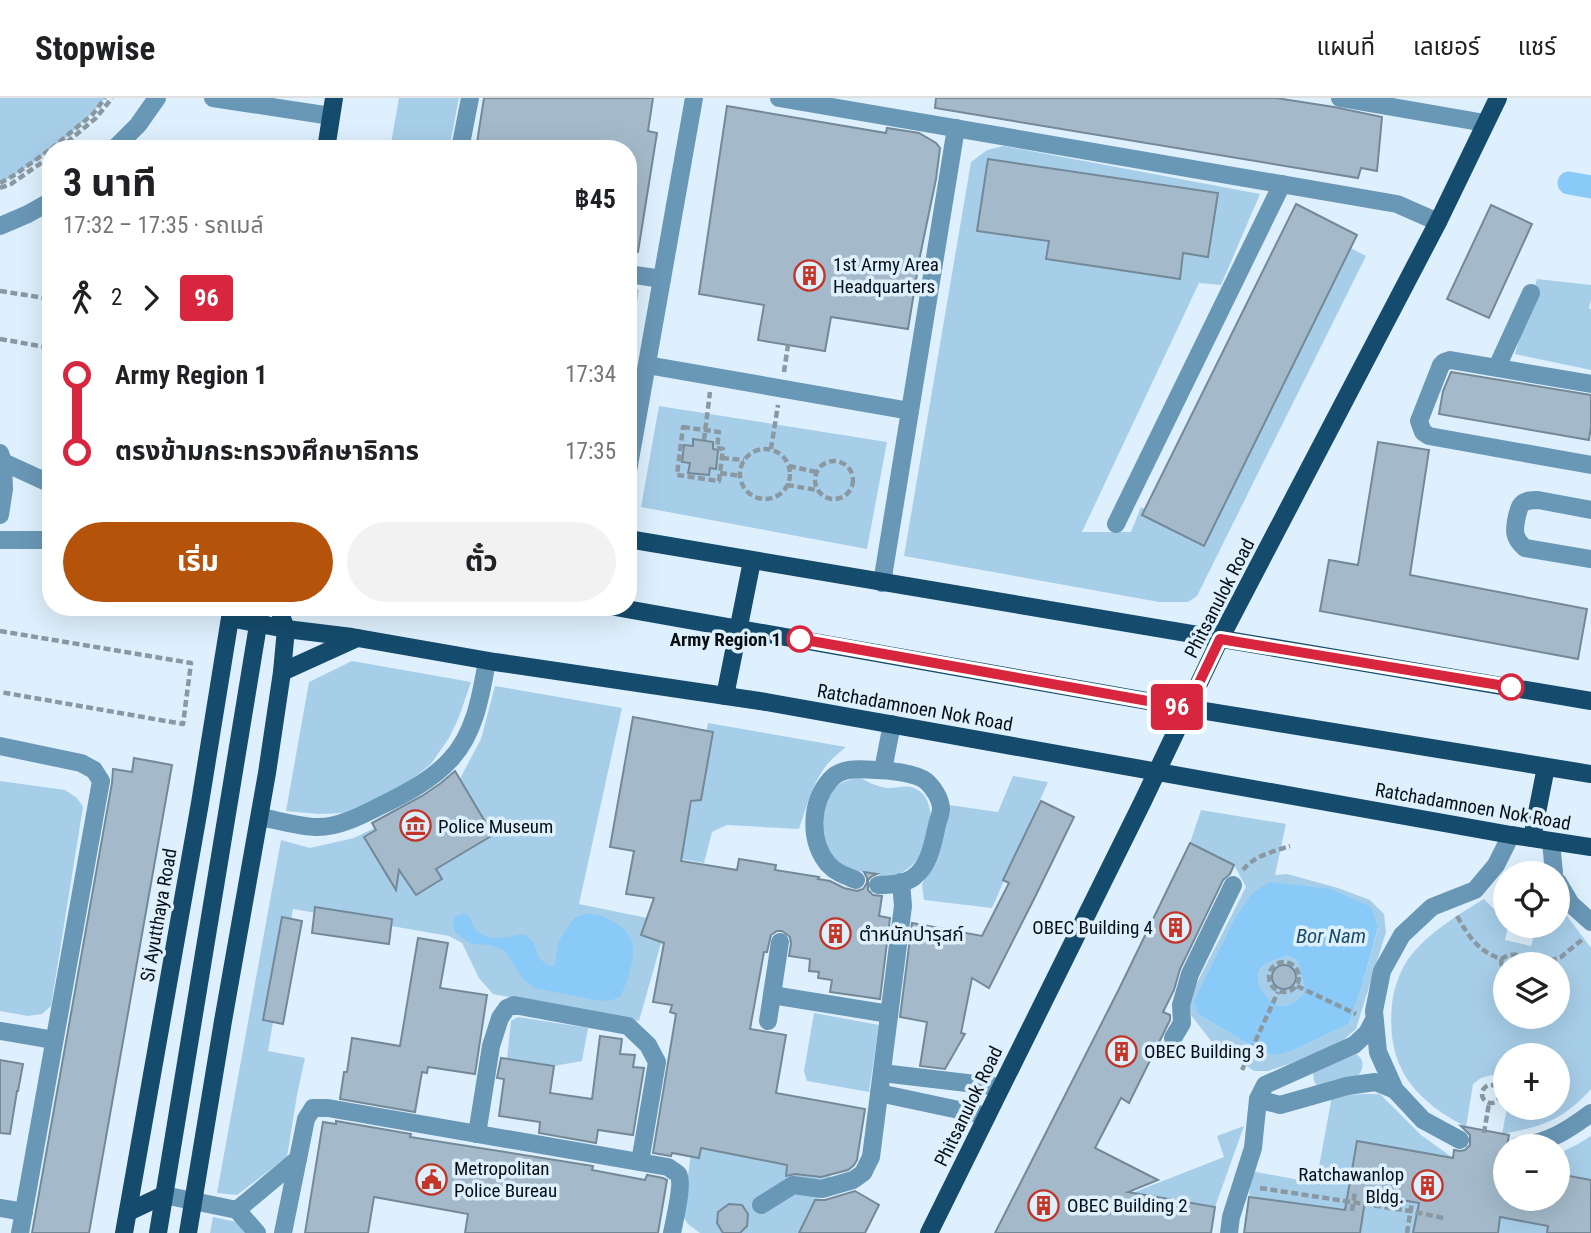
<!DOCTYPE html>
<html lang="th">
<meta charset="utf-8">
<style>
body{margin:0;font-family:"Roboto Condensed","Noto Sans Thai",sans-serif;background:#f2f2f2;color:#202124;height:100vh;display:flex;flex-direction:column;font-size:26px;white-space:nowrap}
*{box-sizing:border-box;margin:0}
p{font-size:23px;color:#757577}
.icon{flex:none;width:38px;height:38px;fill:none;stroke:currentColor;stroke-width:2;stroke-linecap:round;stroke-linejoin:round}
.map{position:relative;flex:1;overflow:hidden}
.side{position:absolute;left:42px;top:42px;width:595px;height:476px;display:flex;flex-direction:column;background:#fff;border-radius:28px;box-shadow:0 7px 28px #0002}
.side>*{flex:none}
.badge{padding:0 14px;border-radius:5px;font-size:24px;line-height:46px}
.controls{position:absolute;left:1493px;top:763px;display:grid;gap:14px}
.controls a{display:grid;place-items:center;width:77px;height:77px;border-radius:50%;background:#fff;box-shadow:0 7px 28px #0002;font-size:35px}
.map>.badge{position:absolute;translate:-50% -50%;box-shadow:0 0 0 4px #fff}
.legs{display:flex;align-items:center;gap:10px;height:77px;padding:0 21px;font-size:23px}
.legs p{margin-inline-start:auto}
.overview{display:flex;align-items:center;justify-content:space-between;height:119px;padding:0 21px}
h1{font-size:38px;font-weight:700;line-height:52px}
.button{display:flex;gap:14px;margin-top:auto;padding:14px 21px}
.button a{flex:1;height:80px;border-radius:42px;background:#b45309;color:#fff;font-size:28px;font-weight:700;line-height:80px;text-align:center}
.button a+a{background:#f2f2f2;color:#202124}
ul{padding:0 21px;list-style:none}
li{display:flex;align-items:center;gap:24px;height:77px;font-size:26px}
li i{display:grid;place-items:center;width:10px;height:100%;margin:0 9px;background:currentColor}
li i::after{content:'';width:18px;height:18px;margin:-9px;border:5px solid;border-radius:50%;background:#fff}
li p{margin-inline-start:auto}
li:first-child i{background:linear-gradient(#0000 50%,currentColor 0)}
li:last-child i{background:linear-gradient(currentColor 50%,#0000 0)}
header{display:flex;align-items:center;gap:42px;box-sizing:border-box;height:98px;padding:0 35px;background:#fff;border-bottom:2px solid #e0e0e0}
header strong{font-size:33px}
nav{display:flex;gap:38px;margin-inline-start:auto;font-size:24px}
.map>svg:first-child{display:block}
</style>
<header>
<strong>Stopwise</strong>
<nav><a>แผนที่</a><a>เลเยอร์</a><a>แชร์</a></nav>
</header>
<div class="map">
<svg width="1591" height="1135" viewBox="0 0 1591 1135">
<rect width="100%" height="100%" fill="#def0fd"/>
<g fill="#a7cee9" fill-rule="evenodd">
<path d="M0,0H105C81,31 35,67 0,85Z"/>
<polygon points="399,0 459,0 449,51 390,51"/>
<polygon points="1004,48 1260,96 1221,187 1199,185 1082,434 1131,434 1141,409 1201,437 1343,146 1366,158 1197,498 1188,504 1159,504 904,458 971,64 987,52"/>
<polygon points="1537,181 1591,187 1591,202 1589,210 1591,211 1591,272 1515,256"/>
<polygon points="628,186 639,192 628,260"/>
<polygon points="659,308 887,344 867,451 641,409"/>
<polygon points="352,563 471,584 459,619 449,640 431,666 407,685 347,715 319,716 286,713 309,584"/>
<polygon points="495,588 622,610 579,806 667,824 639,923 493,896 479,880 462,845 449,838 293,811 268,953 305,960 297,997 287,1059 237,1097 217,1095 281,742 310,750 354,740 455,690 481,641"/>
<path d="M708,625L846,649C839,655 831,661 825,669C812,687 806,710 799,731L727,727L712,734L704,765L681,761Z"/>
<polygon points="1013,678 1048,684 992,810 924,802 922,786 935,762 949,707 998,714"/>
<path d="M859,679C868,684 879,690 890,690C899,690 907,686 916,691C925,695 928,703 930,712C936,739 920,769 894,778C889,780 884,781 879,782V776L857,773L856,779C844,770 832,762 826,748C819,731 823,699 838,687C844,683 853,681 859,679Z"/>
<polygon points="0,683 65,692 77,700 83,709 51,908 42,916 28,918 0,913"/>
<path d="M1201,712L1286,726L1275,777L1287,776L1338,790L1370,802L1384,816L1386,834L1356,931L1342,943L1292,965L1268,973H1254L1211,943L1191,917L1188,906L1195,889L1246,789L1234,767L1190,745ZM1331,791L1378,830L1362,888L1349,926L1296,951L1263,955L1198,916Z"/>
<path d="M1484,801L1499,816L1505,818V828H1508L1505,842L1531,848L1537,828H1558V818L1564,814L1591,850V991C1563,1022 1542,1029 1502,1036L1507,1010H1558V957H1505V984L1492,977L1481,980L1473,986L1466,1029C1413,1001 1386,969 1392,906C1394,889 1401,869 1412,856C1431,833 1458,817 1484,801ZM1505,866H1558V919H1505Z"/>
<path d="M1285,858L1292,859L1298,864L1304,888V897C1298,901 1291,907 1284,908C1268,910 1247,878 1264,867C1269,863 1279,861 1285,858Z"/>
<polygon points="814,915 879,927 869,994 807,983 804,973"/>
<polygon points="518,919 588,930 582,963 554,968 507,961 511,923"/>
<path d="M1356,956C1365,962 1364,970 1358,978L1317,988L1314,983L1313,974Z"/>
<polygon points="1361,996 1380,996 1421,1037 1453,1060 1357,1043 1349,1093 1444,1110 1413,1135 1360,1135 1363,1115 1249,1099 1251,1073 1316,1085 1332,998"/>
<polygon points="1244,1028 1215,1109 1132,1095 1224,1059 1217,1038"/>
<polygon points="1591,1038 1591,1082 1558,1076 1558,1056 1578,1046"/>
<polygon points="693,1043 836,1067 801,1135 700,1135 688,1126 682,1117"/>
<polygon points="213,1119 237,1124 246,1135 210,1135"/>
<polygon points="1500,1119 1548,1128 1547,1135 1498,1135"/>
</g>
<g fill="#89caf8" fill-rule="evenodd">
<path d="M1270,784L1331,791L1371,809L1378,829L1362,888L1349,926L1296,951L1277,957L1263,955L1198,916L1194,903L1233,824L1253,794ZM1285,858L1292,859L1298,864L1304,888V896C1298,901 1291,907 1284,908C1269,910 1247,878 1264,867C1269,863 1279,861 1285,858Z"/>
<path d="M465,815C472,819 470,823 474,829C487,847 508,838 525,836L534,845L539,860L550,869L555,867L558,844L575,819C579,818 582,817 586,816C605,815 632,830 633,850C634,864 626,888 620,899L609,903L595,902L534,890L523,881L504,852L490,847L472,846L455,835L453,823L455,818Z"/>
</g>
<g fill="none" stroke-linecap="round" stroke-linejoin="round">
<polyline stroke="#89caf8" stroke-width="23" points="1569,85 1591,89"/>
</g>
<g fill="#a4baca" stroke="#748998" stroke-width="2">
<polygon points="484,0 653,0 648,33 657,35 638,154 628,153 628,51 476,51"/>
<polygon points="936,0 1276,0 1334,9 1382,19 1377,73 1361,70 1358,80 935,10"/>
<polygon points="727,8 886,35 887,30 919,35 936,45 940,50 936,81 920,158 908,231 831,219 825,253 758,242 764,207 699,196"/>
<polygon points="988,61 1218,95 1208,159 1183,155 1180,181 1046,161 1049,143 977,133"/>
<polygon points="1296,106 1357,137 1204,448 1142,417"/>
<polygon points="1491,107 1532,126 1489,220 1447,201"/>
<polygon points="1451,274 1591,297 1591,328 1589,342 1439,316 1443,293"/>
<polygon points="693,341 713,344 713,351 718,352 716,371 710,370 709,377 688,375 690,365 682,364 684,347 693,348"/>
<polygon points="1378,344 1429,352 1410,477 1587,511 1578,561 1320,513 1329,462 1358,467"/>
<polygon points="633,619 713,634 701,702 691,703 681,763 737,772 739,761 776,767 775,772 819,779 818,781 830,783 844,790 857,793 863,791 867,785 867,780 864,774 877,776 872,778 868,782 868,792 873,797 882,798 879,818 890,820 880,901 830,894 832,882 818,880 819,874 809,873 810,861 789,858 791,846 790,839 782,833 777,833 771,837 767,854 764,854 750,931 786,937 776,995 865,1011 857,1062 854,1067 848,1072 821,1079 795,1076 786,1078 787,1067 701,1050 699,1060 672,1055 671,1058 653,1055 676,916 670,914 672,907 653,904 664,845 641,837 654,800 626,796 634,753 610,749"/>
<polygon points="134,660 172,667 89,1135 32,1135 112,685 113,671 132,674"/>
<polygon points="455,673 493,737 436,771 442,781 416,797 399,772 396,792 364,739 376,732 372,725 422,698 441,685"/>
<polygon points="1041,703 1074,719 1035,799 989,890 972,880 961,935 965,936 945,971 920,968 927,924 900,919 912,825 982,838 1009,785 1003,782"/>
<polygon points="1190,745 1234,767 1230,776 1223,782 1180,871 1174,892 1163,914 1170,917 1170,922 1129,1005 1121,1000 1095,1050 1158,1082 1128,1094 1215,1109 1211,1135 995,1135 1119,891"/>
<polygon points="315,809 392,821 389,846 312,835"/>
<polygon points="282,819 302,823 283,926 263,922"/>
<polygon points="418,840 448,845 440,890 487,897 475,976 428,969 427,975 422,974 415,1014 340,1001 344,974 347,974 352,940 400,948"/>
<circle cx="1284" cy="879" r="12"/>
<polygon points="600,938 622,941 620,956 635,957 633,969 644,970 633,1037 598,1032 596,1045 539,1035 540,1024 499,1018 504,981 497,980 501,960 554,968 550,995 592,1001"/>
<polygon points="0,962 23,966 18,993 17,993 10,1036 0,1035"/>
<polygon points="336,1023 411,1036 410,1039 593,1068 592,1072 645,1082 647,1077 663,1080 667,1082 658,1135 465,1135 468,1116 374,1099 368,1135 305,1135 323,1024 336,1026"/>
<polygon points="1461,1028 1509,1037 1507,1048 1505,1048 1505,1101 1558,1101 1558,1076 1591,1082 1591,1135 1547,1135 1548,1128 1500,1119 1498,1135 1413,1135 1419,1105 1366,1096 1360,1135 1244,1135 1249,1099 1345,1112 1357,1043 1453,1060 1454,1052 1460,1053 1465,1052 1470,1047 1470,1037"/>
<polygon points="855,1093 879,1107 865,1135 799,1135 815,1102 825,1102"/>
<polygon points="729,1106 742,1107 748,1116 747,1128 740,1135 723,1135 717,1125 718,1114"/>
</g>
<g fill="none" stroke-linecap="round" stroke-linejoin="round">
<g stroke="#8a98a2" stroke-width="4.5" stroke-dasharray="7 3.5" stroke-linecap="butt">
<polyline points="51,51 93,16 105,0"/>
<polyline points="59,51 96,20 112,0"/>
<polyline points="0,85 13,78 51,51"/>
<polyline points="0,90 11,86 51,58"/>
<polyline points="0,193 51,201"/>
<polyline points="0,241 51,250"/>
<polyline points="784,274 788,247"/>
<polygon points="683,329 719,334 717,350 723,351 719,383 677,377"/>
<polyline points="704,342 710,294"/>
<circle cx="765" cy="376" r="25"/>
<polyline points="771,351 778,307"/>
<polyline points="722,360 744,362"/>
<circle cx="834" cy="382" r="19"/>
<polyline points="789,368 816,374"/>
<polyline points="720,375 740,378"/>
<polyline points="787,387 817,392"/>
<polyline points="0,533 191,565 183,626 0,594"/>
<path d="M1243,772C1253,758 1275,753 1290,748"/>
<path d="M1457,818C1469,839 1478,853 1501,861C1511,855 1517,855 1527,861L1528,866"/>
<polyline points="1501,861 1502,872 1505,874"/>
<circle cx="1284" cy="879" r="15"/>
<polyline points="1540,866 1561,859 1584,840"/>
<polyline points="1297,888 1356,916"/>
<polyline points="1242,972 1278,894"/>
<circle cx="1491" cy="996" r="9"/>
<polyline points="1484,1035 1489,1005"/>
<polyline points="1260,1090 1410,1113 1443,1120"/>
<polyline points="1407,1135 1412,1104"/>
</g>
<g stroke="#6997b6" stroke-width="18">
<polyline points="213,0 331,18"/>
<polyline points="779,0 1397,106 1438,124"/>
<polyline points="1340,0 1485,25"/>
<polyline points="114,51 138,27 157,0"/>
<polyline points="460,51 470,0"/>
<polyline points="0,128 28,116 51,103"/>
<polyline points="628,176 662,181"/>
<polyline points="647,267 910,313"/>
<polyline points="1497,269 1531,195"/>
<polyline points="1591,286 1450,262 1444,264 1441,267 1419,323 1423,334 1429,338 1591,367"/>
<polyline points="0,355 3,364 51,386"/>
<polyline points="628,373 694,0"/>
<path d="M1591,412L1538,402C1532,402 1525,402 1521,407C1519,409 1518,415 1517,418C1514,432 1513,440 1525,450L1591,461"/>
<polyline points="0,417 4,391 3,364"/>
<polyline points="1116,426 1282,86"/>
<polyline points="0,442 51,442"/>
<polyline points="882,485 956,30"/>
<polyline points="0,648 81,665 94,672 101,683 20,1135"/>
<polyline points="883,672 892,626"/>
<path d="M260,719C278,722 299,729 318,729C339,729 360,718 378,709C403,697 432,682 450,662C475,636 481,597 487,563"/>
<polyline points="1551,744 1554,775"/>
<path d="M856,782C846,778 836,775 828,766C809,743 810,705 830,682C841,669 859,671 875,672C888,672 916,675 926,683C933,689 941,701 941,711C941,716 938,722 937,727C933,744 930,767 914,779C905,786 889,787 878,787"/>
<polyline points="1558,784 1571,806 1591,824"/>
<polyline points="772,897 889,916"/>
<polyline points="1374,922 1367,935 1354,947 1265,987 1258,1001 1280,1007 1347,988 1375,984 1395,992"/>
<polyline points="768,923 780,844"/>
<polyline points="0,933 54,942"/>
<polyline points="1173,940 1182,925 1181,907 1190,876 1233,787"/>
<polyline points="882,975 1001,989"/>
<polyline points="879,995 987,1018"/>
<polyline points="477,1036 491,948 500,920 507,910 514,907 628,928 648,947 657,964 640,1064"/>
<polyline points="1460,1042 1423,1022 1395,992 1378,954 1374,913 1382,873 1402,837 1432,809 1475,792 1496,767 1511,737"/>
<path d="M1518,1048C1548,1045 1567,1033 1591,1015"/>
<polyline points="164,1097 237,1112 257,1135"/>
<polyline points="761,1107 793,1087 822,1091 853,1082 863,1075 871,1059 903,808 901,784"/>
<polyline points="0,1110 24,1114"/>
<polyline points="237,1112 298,1061"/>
<path d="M283,1135L306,1021L313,1010H328L668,1069C669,1070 677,1075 678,1076C684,1085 674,1124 672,1135"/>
<polyline points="1229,1135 1231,1119 1253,1050 1258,1001"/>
</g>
<g stroke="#154b6c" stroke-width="18">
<polyline points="326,51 334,0"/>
<polyline points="628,441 1591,603"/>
<polyline points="615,509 1187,610 1591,676"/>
<polyline points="230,520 286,531 352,539 495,564 766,604 1511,737 1591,749"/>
<polyline points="282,574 357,540"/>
<polyline points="725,598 752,463"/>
<polyline points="1532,740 1546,669"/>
<polyline points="128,1114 164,1097"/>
<polyline points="124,1135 200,705 230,520 236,513"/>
<polyline points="158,1135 261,509"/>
<polyline points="188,1135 223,923 267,675 282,574 286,531 278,509"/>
<polyline points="929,1135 1143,703 1220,541 1438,124 1498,0"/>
</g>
<polyline stroke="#8a98a2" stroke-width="4.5" stroke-dasharray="7 3.5" stroke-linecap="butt" points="1352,1113 1355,1094"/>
</g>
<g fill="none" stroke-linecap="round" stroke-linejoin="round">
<defs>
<polyline id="line-1" points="800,541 1187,610 1220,541 1511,589"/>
</defs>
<use href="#line-1" stroke="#fff" stroke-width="16"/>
<use href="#line-1" stroke="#d7263d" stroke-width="10"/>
</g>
<defs>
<symbol id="building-ring" viewBox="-11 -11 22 22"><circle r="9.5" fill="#def0fd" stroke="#c23527" stroke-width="1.5"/><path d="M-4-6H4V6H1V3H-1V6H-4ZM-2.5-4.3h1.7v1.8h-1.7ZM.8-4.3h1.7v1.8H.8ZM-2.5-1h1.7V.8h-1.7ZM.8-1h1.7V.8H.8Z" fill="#c23527"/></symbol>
<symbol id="museum-ring" viewBox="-11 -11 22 22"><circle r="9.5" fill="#def0fd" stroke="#c23527" stroke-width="1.5"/><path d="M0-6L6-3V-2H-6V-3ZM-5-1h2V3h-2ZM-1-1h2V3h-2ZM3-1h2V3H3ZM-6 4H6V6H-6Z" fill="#c23527"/></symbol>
<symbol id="civic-ring" viewBox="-11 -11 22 22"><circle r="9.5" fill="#def0fd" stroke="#c23527" stroke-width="1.5"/><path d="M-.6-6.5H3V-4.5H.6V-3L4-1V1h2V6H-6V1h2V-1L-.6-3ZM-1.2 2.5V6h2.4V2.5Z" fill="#c23527"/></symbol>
</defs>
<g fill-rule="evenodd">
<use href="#building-ring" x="792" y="160" width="35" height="35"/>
<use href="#museum-ring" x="398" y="710" width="35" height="35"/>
<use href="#building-ring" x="1158" y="812" width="35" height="35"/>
<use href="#building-ring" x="818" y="818" width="35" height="35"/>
<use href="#building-ring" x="1104" y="936" width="35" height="35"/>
<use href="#civic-ring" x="414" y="1064" width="35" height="35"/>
<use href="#building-ring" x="1410" y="1070" width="35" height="35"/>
<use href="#building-ring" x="1026" y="1090" width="35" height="35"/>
</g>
<g fill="#fff" stroke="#d7263d" stroke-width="3.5">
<circle cx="800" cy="541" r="12"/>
<circle cx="1511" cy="589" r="12"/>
</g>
<g text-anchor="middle" stroke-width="7" stroke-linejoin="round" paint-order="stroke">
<g font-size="19" fill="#070f14" stroke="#def0fd" text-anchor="start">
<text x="833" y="173">1st Army Area<tspan x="833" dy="22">Headquarters</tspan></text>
<text x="438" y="735">Police Museum</text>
<text x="1153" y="836" text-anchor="end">OBEC Building 4</text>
<text x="859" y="843">ตำหนักปารุสก์</text>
<text x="1144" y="960">OBEC Building 3</text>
<text x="454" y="1077">Metropolitan<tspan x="454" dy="22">Police Bureau</tspan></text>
<text x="1404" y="1083" text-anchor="end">Ratchawanlop<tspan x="1404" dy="22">Bldg.</tspan></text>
<text x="1067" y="1114">OBEC Building 2</text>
</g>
<g font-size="19" fill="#070f14" stroke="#def0fd">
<text transform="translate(1219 500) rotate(-63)" y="7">Phitsanulok Road</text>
<text transform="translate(915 609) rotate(10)" y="7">Ratchadamnoen Nok Road</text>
<text transform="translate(1473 708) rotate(10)" y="7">Ratchadamnoen Nok Road</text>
<text transform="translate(158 817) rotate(-80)" y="7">Si Ayutthaya Road</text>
<text transform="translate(968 1008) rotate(-64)" y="7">Phitsanulok Road</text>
</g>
<g font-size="19" font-weight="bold" fill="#070f14" stroke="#def0fd" text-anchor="end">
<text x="781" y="548">Army Region 1</text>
</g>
<g font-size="21" font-style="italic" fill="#1a4c6a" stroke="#def0fd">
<text x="1331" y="845">Bor Nam</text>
</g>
</g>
</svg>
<div class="controls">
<a><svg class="icon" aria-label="locate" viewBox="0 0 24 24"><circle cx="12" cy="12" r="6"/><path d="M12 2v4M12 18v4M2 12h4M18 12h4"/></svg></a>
<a><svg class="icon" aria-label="layers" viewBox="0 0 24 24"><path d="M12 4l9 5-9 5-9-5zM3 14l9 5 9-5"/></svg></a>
<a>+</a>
<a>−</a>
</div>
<b class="badge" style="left:1177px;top:609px;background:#d7263d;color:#fff">96</b>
<section class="side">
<div class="overview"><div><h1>3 นาที</h1><p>17:32 – 17:35 · รถเมล์</p></div><b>฿45</b></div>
<div class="legs"><svg class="icon" aria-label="walk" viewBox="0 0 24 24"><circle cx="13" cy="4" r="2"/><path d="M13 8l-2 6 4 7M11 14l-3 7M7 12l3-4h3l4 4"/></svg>2<svg class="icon" aria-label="forward" viewBox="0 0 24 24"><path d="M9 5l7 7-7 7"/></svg><b class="badge" style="background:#d7263d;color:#fff">96</b></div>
<ul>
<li><i style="color:#d7263d"></i><b>Army Region 1</b><p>17:34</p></li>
<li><i style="color:#d7263d"></i><b>ตรงข้ามกระทรวงศึกษาธิการ</b><p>17:35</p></li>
</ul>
<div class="button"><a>เริ่ม</a><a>ตั๋ว</a></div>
</section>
</div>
